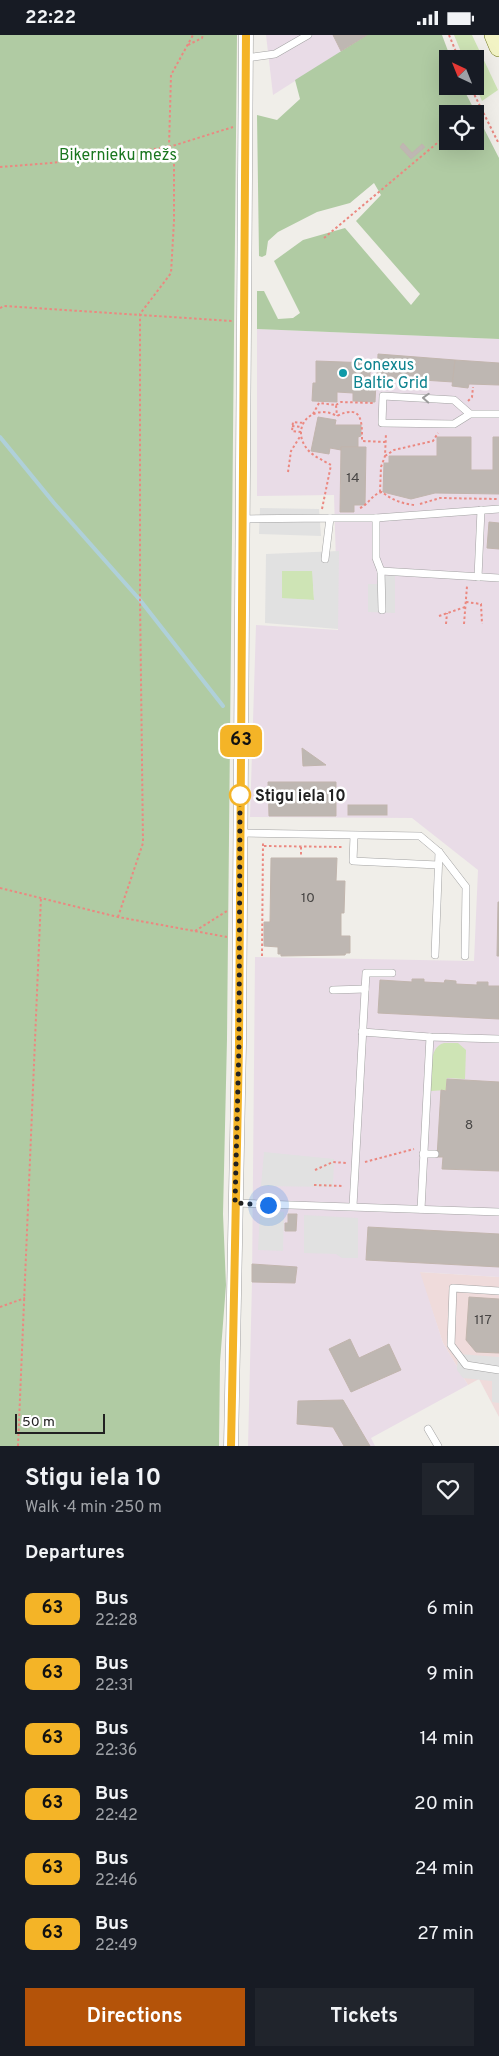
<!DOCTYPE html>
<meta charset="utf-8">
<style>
body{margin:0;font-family:Overpass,sans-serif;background:#20242c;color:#f1f3f6;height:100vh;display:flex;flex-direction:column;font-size:19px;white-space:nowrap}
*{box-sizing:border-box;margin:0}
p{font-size:16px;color:#9ea1a6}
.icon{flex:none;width:28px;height:28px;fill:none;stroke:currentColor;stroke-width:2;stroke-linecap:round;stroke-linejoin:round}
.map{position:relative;height:1411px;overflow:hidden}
.panel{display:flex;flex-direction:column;background:#171b24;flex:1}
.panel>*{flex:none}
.badge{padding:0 10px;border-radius:8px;font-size:18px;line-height:32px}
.needle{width:32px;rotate:317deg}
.buttons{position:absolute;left:439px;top:15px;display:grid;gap:10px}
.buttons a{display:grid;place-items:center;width:45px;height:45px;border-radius:0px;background:#171b24;box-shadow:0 5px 20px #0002;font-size:25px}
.scale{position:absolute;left:15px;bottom:12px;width:90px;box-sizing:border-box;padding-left:5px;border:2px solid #212121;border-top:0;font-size:14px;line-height:18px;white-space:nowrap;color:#212121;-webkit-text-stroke:4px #fff;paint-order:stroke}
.you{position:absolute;width:25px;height:25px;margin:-12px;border:4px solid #fff;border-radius:50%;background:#1a73e8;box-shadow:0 0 0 8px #1a73e833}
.map>.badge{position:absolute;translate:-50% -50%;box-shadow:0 0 0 2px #fff}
h2{padding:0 25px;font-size:19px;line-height:45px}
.round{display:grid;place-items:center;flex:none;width:52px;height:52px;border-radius:0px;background:#20242c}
.head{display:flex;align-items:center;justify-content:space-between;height:85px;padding:0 25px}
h1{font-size:24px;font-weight:700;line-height:38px}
.action{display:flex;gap:10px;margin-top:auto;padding:10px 25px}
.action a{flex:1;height:58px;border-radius:0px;background:#b45309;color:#fff;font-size:20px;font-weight:700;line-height:58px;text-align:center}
.action a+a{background:#20242c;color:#f1f3f6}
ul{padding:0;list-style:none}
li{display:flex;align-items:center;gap:15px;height:65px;padding:0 25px}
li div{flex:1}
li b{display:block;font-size:19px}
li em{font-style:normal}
li .badge{min-width:55px;font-weight:700;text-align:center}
.status{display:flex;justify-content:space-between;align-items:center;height:35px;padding:0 25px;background:#171b24;direction:ltr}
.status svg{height:14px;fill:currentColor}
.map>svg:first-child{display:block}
</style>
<div class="status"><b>22:22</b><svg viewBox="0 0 49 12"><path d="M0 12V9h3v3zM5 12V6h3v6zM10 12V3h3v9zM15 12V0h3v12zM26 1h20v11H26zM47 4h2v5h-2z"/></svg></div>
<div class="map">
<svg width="499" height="1411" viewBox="0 0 499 1411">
<rect width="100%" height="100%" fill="#f0eee9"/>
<polygon fill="#efdbdb" points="419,1237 499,1242 499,1382 479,1344 468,1350 443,1308"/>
<g fill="#e9dce7">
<polygon points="266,0 367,0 273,60"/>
<polygon points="257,294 499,304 499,1242 420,1237 443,1308 468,1350 371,1403 375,1411 248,1411 252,1247 255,922 474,926 478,835 412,783 250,782 256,590 338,595 334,460 257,461"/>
</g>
<g fill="#cee4b5">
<polygon points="454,0 472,0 498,55 482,66 475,50 475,24 464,24"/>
<polygon points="282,536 313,536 314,565 282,564"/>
<path d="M444,1008H458L466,1015L465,1044L447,1043L446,1055L431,1056C432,1042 427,1012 444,1008Z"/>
</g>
<g fill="#b0cba3" fill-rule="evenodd">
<polygon points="0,0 237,0 227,1004 223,1179 226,1250 220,1327 219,1411 0,1411"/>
<path d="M367,0H442L451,24H448V51H462L499,123V304L257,294V256H264L278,284L293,283L300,278L274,226L303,205L345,193L411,270L420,259L356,186L381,160L374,148L350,168L317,177L278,197L268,206L266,220L262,222L259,221L257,80L277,85L300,64L295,45ZM448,79H475V106H448Z"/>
</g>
<g fill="#e1e1e1" fill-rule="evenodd">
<polygon points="260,473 319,474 321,501 259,499"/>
<path d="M339,516L338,594L265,588L266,519ZM282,536H312L314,565L282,563Z"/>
<polygon points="377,540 395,541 395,578 368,577 368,549 377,549"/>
<polygon points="264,1117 334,1124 333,1152 261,1151"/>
<polygon points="260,1175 284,1177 283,1216 258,1215"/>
<polygon points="304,1180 358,1183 358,1223 342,1223 336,1219 304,1218"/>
<polygon points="458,1319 499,1322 499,1368 492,1367 492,1346 463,1343 457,1335"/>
</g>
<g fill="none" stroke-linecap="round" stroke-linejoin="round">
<polyline stroke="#afd0d9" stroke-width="4" points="0,402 54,468 140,565 223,671"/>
</g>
<g fill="#beb7b2" stroke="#c1b5ad">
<polygon points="333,0 367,0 341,16"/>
<polygon points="403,108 412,118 422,109 425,112 411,124 400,112"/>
<polygon points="378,319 455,325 453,347 377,342"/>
<polygon points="455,325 499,328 499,350 469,349 468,353 452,351"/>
<polygon points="316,326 370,328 370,348 376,348 375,367 353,366 353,358 337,357 337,367 312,366 313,348 316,348"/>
<polygon points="318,382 336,385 335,390 361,390 361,401 358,402 358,412 341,412 341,415 330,413 329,419 311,416"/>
<polygon points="437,402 471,402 471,435 493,435 493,402 499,402 499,459 435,458 411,464 383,457 384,428 389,428 389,421 437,421"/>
<polygon points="341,412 366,412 365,470 354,470 354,477 340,477"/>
<polygon points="489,487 499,488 499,514 487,513"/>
<polygon points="302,713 326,730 303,731"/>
<polygon points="268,747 336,747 336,781 269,781"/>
<rect x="348" y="770" width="39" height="10"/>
<polygon points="271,823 337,823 336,846 345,846 344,878 341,878 341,901 350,901 350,918 346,918 345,920 281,921 281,919 278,919 278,912 264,911 264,887 270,887"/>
<polygon points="498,867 499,867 499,921 497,921"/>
<polygon points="412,944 424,944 424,947 444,948 445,945 456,946 456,949 477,950 477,947 488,947 488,951 499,951 499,984 378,978 380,945 412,947"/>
<polygon points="447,1044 499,1047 499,1136 442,1134 443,1122 437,1122 441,1055 446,1056"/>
<polygon points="288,1179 297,1179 296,1196 285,1196 285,1188 288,1188"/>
<polygon points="368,1192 499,1199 499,1232 366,1225"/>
<polygon points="252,1229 297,1232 295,1248 252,1247"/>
<polygon points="469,1262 499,1264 499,1318 476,1317 466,1305"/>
<polygon points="350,1304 359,1323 389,1309 401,1335 351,1357 329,1314"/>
<polygon points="343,1365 370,1411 344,1411 333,1392 297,1389 298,1366"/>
</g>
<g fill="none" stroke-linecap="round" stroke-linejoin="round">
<defs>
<g id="lane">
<polyline points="246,23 275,19 308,0"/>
<polyline points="470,379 454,365 383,361 382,388 454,389 470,379 499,379"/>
<polyline points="330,483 376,483 499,474"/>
<polyline points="376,483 376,523 381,536 382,575"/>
<polyline points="243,484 330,483 325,524"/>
<polyline points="381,536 499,543"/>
<polyline points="478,542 481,475"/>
<polyline points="240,798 420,801 439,817 466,852 465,921"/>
<polyline points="354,801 353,826 438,830"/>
<polyline points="435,920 439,817"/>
<polyline points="333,955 365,954"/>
<polyline points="362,997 430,1002 499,1004"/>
<polyline points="423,1119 435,1119"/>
<polyline points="235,1168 499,1177"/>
<polyline points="353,1171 366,938 392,938"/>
<polyline points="421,1174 430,1002"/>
<polyline points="499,1256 453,1253 451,1310 466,1330 499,1335"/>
<polyline points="428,1394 438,1411"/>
</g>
<polyline id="street" points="231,1411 239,1009 246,0"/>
<polyline id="secondary" points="494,0 499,12"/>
</defs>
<use href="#lane" stroke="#a2a2a2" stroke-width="8"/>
<use href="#street" stroke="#a2a2a2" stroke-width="15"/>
<use href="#secondary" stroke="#676f12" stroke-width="20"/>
<g stroke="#eb8880" stroke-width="2" stroke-dasharray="2.5 2.5" stroke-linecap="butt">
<polyline points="449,0 459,24"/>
<polyline points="188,10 202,3 203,0"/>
<polyline points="470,51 499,109"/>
<polyline points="473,79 481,72"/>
<polyline points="0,132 51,128 169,112 233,92"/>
<polyline points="324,203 448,99"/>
<polyline points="0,273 4,271 232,286"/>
<polyline points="468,366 472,362 473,352"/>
<polyline points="336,370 341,367 373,368"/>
<polyline points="313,379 319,368 336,370 337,381"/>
<polyline points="292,391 302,392"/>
<polyline points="301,397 292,396 293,387 304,388"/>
<polyline points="385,421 394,415 433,406 438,398"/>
<polyline points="288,437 291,416 301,400"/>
<polyline points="380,457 381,432 385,421 386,398"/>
<polyline points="420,469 440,463 497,464"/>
<path d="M360,473C369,469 372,459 382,457C392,465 403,469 415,470"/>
<path d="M322,474L331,430C324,426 313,421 308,415C289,393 312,367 337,381C363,368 362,388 362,406L385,407"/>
<polyline points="466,567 481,569 482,589"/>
<polyline points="439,581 465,572"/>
<polyline points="446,589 447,578"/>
<polyline points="464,589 467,551"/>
<polyline points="264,811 344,812"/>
<polyline points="301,812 301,820"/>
<polyline points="0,853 118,882 227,902"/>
<polyline points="118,882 143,808 140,565 140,279 171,238 174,186 174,126 169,112 171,40 193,0"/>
<polyline points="195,896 227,876"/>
<polyline points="262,921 263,808"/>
<polyline points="365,1127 414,1114"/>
<polyline points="315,1135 333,1127 346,1128"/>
<polyline points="314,1150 344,1151"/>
<polyline points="0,1272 25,1263"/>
<polyline points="18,1411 41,862"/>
</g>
<use href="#lane" stroke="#fff" stroke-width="7"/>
<use href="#street" stroke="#fff" stroke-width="14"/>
<use href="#secondary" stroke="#f2f3c4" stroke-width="19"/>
</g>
<defs><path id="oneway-chevron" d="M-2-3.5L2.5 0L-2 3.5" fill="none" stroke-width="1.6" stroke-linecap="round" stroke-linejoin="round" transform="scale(1.25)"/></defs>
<use stroke="#9b9b9b" href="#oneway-chevron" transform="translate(426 363) rotate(-177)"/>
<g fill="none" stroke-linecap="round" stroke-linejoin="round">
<defs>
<polyline id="line" points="231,1411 239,1009 246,0"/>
</defs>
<use href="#line" stroke="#fff" stroke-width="11"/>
<use href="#line" stroke="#f4b427" stroke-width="8"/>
<polyline stroke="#212121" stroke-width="5" stroke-dasharray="0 9" points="240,760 239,1009 235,1168 268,1170"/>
</g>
<circle fill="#0f9aa8" stroke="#fff" stroke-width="2" cx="343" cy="338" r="5"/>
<circle fill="#fff" stroke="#f4b427" stroke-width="2.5" cx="240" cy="760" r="10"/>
<g text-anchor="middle" stroke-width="5" stroke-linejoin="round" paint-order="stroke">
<g font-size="14" fill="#484645">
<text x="353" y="447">14</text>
<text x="308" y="867">10</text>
<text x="469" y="1094">8</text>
<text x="483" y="1289">117</text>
</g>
<g font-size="16" fill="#19761e" stroke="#fff">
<text x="118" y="125">Biķernieku mežs</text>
</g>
<g font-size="16" fill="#0d838f" stroke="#fff" text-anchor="start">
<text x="353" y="335">Conexus<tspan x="353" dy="18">Baltic Grid</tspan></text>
</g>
<g font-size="16" font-weight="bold" fill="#212121" stroke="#fff" text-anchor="start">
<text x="255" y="766">Stigu iela 10</text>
</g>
</g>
</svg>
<div class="buttons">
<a><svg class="needle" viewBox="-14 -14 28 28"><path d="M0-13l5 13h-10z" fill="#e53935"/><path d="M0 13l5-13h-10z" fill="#9ea1a6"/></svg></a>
<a><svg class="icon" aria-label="locate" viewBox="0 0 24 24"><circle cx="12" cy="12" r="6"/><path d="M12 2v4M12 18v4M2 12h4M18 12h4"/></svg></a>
</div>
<div class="scale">50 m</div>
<div class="you" style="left:268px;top:1170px"></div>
<b class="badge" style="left:241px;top:706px;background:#f4b427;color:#111">63</b>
</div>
<section class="panel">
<div class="head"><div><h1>Stigu iela 10</h1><p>Walk · 4 min · 250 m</p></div><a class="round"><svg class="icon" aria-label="heart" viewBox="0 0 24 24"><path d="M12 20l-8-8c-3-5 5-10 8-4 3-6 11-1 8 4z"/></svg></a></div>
<h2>Departures</h2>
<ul>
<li><span class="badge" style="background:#f4b427;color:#111">63</span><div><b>Bus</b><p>22:28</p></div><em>6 min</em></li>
<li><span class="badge" style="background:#f4b427;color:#111">63</span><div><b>Bus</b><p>22:31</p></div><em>9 min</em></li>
<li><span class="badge" style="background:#f4b427;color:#111">63</span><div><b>Bus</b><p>22:36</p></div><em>14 min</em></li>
<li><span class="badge" style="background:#f4b427;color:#111">63</span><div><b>Bus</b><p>22:42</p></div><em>20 min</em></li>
<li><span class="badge" style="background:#f4b427;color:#111">63</span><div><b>Bus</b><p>22:46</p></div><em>24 min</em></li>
<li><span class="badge" style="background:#f4b427;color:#111">63</span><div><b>Bus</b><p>22:49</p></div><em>27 min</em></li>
</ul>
<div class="action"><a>Directions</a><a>Tickets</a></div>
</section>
